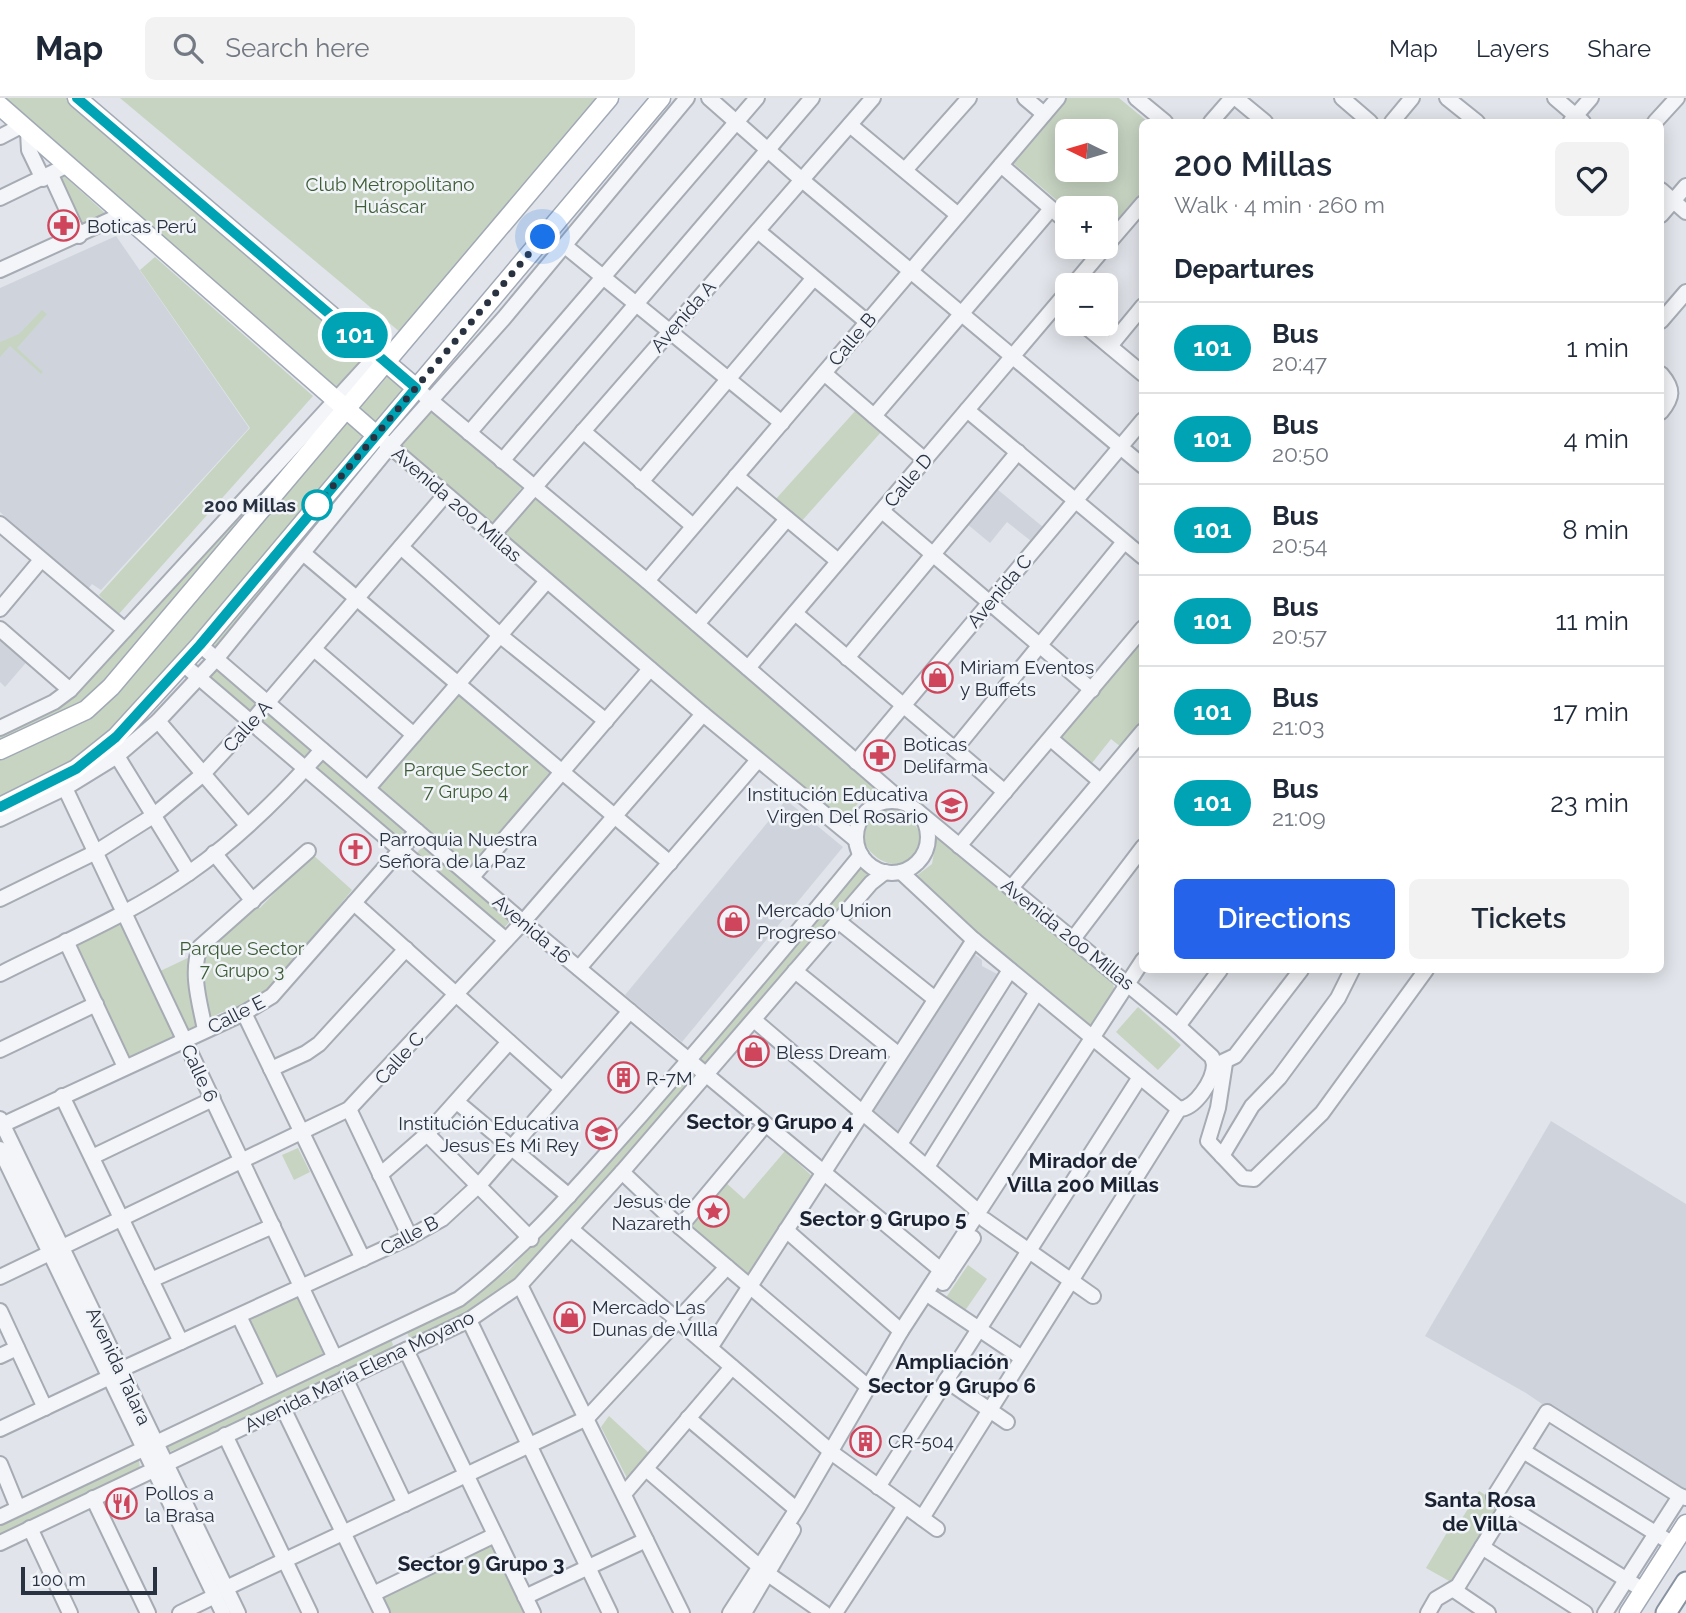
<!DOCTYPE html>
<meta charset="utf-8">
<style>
body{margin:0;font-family:Raleway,sans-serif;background:#f2f2f3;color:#1f2937;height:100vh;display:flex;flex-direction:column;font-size:26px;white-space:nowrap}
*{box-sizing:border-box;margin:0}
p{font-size:23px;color:#747a83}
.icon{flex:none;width:38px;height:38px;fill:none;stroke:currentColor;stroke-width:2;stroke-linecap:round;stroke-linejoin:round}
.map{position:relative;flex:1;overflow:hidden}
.sheet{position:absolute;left:1139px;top:21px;width:525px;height:854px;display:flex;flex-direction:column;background:#fff;border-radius:10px;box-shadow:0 4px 18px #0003}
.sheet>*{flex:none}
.badge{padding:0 14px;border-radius:23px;font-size:24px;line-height:46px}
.needle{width:46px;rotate:275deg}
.buttons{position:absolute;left:1055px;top:21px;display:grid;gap:14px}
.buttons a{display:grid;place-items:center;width:63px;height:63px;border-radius:10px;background:#fff;box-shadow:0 4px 18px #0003;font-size:35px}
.scale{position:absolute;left:21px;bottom:18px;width:136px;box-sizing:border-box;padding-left:7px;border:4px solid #293241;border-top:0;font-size:19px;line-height:24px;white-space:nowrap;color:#293241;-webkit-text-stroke:5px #f0f3f7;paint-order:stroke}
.you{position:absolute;width:35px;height:35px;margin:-18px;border:5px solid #fff;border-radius:50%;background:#1a73e8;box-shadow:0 0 0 10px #1a73e833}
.map>.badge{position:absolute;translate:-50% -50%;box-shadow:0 0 0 4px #fff}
h2{padding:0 35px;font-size:26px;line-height:63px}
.round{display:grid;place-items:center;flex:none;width:74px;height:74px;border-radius:10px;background:#f2f2f3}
.head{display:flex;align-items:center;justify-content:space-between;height:119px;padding:0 35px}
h1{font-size:33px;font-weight:600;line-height:52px}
.button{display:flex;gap:14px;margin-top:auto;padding:14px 35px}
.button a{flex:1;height:80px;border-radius:10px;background:#2563eb;color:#fff;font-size:28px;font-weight:600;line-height:80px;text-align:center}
.button a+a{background:#f2f2f3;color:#1f2937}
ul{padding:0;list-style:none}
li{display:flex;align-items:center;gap:21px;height:91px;padding:0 35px;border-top:2px solid #e0e1e3}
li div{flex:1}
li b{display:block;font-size:26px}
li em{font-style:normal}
li .badge{min-width:77px;font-weight:700;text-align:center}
header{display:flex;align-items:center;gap:42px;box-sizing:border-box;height:98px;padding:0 35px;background:#fff;border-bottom:2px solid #e0e1e3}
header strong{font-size:33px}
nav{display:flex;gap:38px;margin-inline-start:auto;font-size:24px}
.search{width:490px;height:63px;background:#f2f2f3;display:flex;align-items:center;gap:18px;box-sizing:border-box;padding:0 24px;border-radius:10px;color:#747a83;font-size:26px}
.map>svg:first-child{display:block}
</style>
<header>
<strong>Map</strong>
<div class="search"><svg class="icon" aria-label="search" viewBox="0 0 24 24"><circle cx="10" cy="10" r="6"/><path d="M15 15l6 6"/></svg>Search here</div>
<nav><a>Map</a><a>Layers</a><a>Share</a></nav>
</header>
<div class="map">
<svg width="1686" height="1515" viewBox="0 0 1686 1515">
<rect width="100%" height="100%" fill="#e1e4ea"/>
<g fill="#cfd4dc">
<polygon points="116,138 249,330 101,492 92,486 88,491 0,414 0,190"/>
<polygon points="997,391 1043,429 1031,443 1007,424 990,445 967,426"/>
<polygon points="0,533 30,560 5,589 0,584"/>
<polygon points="786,702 843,749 682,944 625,897"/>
<polygon points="973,855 982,862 982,868 1001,878 901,1036 867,1014 888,984 891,985"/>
<polygon points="1551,1023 1686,1106 1686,1404 1526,1295 1425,1238"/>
</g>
<g fill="#c7d4c2" fill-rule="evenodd">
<polygon points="0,0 67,0 367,261 339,293"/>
<polygon points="120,0 601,0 400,234"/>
<path d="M1065,0H1119L1148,24H1143V92L1106,135V110L1067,111L1012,64ZM1068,33H1106V72H1068Z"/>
<polygon points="60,74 106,116 79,128 56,77"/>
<polygon points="155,159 313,298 118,517 99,497 250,330 140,172"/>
<polygon points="42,212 47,216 17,250 43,274 41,276 10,248 0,259 0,244 19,236"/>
<polygon points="388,278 405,292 376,325 360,310"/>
<polygon points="857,311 882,333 800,425 775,402"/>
<polygon points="333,312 176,510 83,606 0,647 0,635 48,611"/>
<polygon points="432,312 523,388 492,426 400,350"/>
<polygon points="350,317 371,336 176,564 93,652 0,703 0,658 68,627 169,533"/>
<polygon points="371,349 378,355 212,554 204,548"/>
<path d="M533,396L884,691C863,696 848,709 850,732L499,435Z"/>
<polygon points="1136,546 1143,552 1143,622 1121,649 1111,641 1092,665 1060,639"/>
<polygon points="215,570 260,608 251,618 206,580"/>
<polygon points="458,594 555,675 473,772 378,689"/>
<polygon points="268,613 312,651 304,661 260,623"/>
<polygon points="323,661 409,738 401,746 315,670"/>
<path d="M890,711C914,716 936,747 910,765C867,778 837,712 890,711Z"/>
<polygon points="937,738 1113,885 1114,891 1097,926 1089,929 911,782 932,766"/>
<polygon points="424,747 510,823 502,832 416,756"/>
<polygon points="312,756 352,792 282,879 255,903 220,915 126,963 72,846 124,819 152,877 194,857 192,848 241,810 260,810"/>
<polygon points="860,768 867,772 867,778 708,971 697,961"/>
<polygon points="1138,909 1181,947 1158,972 1116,934"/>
<polygon points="684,980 690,981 692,987 521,1178 482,1207 413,1240 409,1239 406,1232 479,1194 510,1171"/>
<polygon points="298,1050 310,1074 294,1082 282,1057"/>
<polygon points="785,1053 813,1079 745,1180 687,1126 724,1083 744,1101"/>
<polygon points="968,1167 987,1181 964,1214 945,1201"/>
<polygon points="300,1193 329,1254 273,1280 245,1220"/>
<polygon points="391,1241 393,1247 389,1251 215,1336 166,1355 164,1348"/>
<polygon points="609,1318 650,1356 627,1380 601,1329"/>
<polygon points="135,1360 139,1362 140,1371 0,1438 0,1425"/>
<polygon points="1479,1393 1500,1406 1451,1484 1426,1470 1455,1421 1467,1427 1461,1422"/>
<polygon points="495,1443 530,1515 389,1515 381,1499"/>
</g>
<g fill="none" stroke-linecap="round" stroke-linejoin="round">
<defs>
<g id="minor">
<polyline points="709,0 802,82 1143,368"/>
<polyline points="1025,0 1044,16"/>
<polyline points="1136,0 1165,24"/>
<polyline points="1236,0 1265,24"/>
<polyline points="1342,0 1370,24"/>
<polyline points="1447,0 1477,24"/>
<polyline points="1555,0 1583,24"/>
<polyline points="1571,23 1591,0"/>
<polyline points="1211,24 1232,0"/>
<polyline points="1392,24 1412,0"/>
<polyline points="1655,24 1677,0"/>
<polyline points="850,27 958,117"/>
<polyline points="28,34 29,52 43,81"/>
<polyline points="0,39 21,28"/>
<polyline points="1001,67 1068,125"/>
<polyline points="905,72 969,0"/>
<polyline points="51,77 79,138"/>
<polyline points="1661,92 1686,114"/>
<polyline points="0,100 66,68"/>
<polyline points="1661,117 1686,88"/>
<polyline points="758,133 867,224"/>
<polyline points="565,148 782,325"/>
<polyline points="1106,148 1143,105"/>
<polyline points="0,172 123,116"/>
<polyline points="1073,187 1105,149"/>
<polyline points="1661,223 1686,194"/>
<polyline points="1083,226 1143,276"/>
<polyline points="1110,248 1143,208"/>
<polyline points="824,275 925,362"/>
<path d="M1661,276C1674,291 1673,299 1661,314"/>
<polyline points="424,297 647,483 903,704"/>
<polyline points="967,312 1143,459"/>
<polyline points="874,318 1051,111"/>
<polyline points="583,333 693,428"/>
<polyline points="469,335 757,0"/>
<polyline points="384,343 703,616 856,742"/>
<polyline points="502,363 812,0"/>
<polyline points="736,378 838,463"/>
<polyline points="641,384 813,181"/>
<polyline points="882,413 1092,592"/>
<polyline points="0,426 125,532"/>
<polyline points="493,437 873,0"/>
<polyline points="401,449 502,539 606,623"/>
<polyline points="303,455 670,765"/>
<polyline points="647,483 1058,0"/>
<polyline points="0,511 41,462"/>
<polyline points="795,515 1005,694"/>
<polyline points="697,526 787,421"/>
<polyline points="0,531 70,592"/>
<polyline points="200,547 523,824 948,1178"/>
<polyline points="314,551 414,637"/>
<polyline points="847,560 1018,354"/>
<polyline points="183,566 506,842"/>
<polyline points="748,570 1068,193"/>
<polyline points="158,623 247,727"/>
<polyline points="0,630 54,604 70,592 377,257"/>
<polyline points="1051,641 1100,683"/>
<polyline points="955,651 1124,444"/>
<polyline points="117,658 189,775"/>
<polyline points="856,664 1143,322"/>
<polyline points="65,690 335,1260"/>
<polyline points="368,690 547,483"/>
<circle cx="892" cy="739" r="36"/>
<polyline points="916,712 1178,928 1212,959 1214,966"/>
<polyline points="0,721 65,690 117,658 158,623 216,561 390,348 504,220 687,0"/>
<polyline points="959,748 1143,530"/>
<polyline points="214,755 253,803"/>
<polyline points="901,774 974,842 1179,1011"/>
<polyline points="472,779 650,571"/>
<polyline points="1011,790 1143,633"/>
<polyline points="0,801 96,754 153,718 202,677 251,624 445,397"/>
<polyline points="354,805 562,991"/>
<polyline points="838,823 935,901"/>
<polyline points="1073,841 1143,749"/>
<polyline points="66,843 125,969"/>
<polyline points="579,870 758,662"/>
<polyline points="795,873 899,957"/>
<path d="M0,876C63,844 131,816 189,775C238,741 283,696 322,652"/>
<polyline points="244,915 363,1161"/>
<polyline points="754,922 979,1114"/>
<polyline points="1178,928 1220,872"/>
<path d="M205,932C200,905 190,876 200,849L308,753"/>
<polyline points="0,952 96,906"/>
<polyline points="1225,965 1218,1010 1208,1043 1243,1080 1254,1081 1322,1015 1426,872"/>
<polyline points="1218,966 1235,958 1301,872"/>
<polyline points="271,971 306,955 319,946 406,851"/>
<polyline points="62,998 181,1244"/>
<polyline points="457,1004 569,1098"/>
<polyline points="349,1011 410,1139"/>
<polyline points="0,1021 238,1515"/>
<polyline points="0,1028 244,915 272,898 417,733"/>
<polyline points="427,1036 531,1141"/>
<polyline points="900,1046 1010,872"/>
<polyline points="0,1051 223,1515"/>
<polyline points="1222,1058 1252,1008 1279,980 1338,900 1352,872"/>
<polyline points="92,1059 213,1001"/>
<polyline points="927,1069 1037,894"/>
<polyline points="622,1074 680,1129 867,1288"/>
<polyline points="380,1077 427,1036 509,944"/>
<polyline points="985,1122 1093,1198"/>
<polyline points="680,1129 765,1027"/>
<polyline points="571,1131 835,1357 937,1431"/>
<polyline points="786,1132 901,1233"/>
<polyline points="0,1179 349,1011 523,824 703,616"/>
<polyline points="151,1182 273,1128"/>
<polyline points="943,1185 973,1140"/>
<polyline points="520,1187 682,1515"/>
<polyline points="933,1200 1022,1260"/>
<polyline points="0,1213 45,1310"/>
<polyline points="239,1218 273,1289"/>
<polyline points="469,1222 610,1515"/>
<polyline points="710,1250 974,842"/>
<polyline points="406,1252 533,1515"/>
<polyline points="0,1258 17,1250"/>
<polyline points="122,1271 410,1139 442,1121 480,1086 630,913"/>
<polyline points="345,1280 405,1406"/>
<polyline points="946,1282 1007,1324"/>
<polyline points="283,1310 382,1515"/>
<polyline points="688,1320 796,1411"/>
<polyline points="0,1331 110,1279"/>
<polyline points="225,1337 310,1515"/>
<polyline points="1523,1353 1673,1446"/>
<polyline points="0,1366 18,1410"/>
<polyline points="646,1371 768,1476 824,1515"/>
<polyline points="878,1389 1140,979"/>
<polyline points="624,1396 732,1269"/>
<polyline points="93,1400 148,1515"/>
<path d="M0,1419L459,1201C528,1148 583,1082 641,1017C716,931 789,845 861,757"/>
<path d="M922,1420L1179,1011C1195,1011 1214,982 1214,966"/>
<polyline points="30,1430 70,1515"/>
<polyline points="0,1445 469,1222 520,1187 622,1074 871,785 885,774"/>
<polyline points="1482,1449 1585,1515"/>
<polyline points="226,1490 587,1320 727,1169"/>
<polyline points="1454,1492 1488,1515"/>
<polyline points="1643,1492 1494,1399 1547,1314 1680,1398"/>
<polyline points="373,1496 495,1437"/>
<polyline points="525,1499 646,1442"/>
<polyline points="180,1515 215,1498"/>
<polyline points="730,1515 797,1411 901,1233 1143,862"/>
<polyline points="744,1515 793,1432"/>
<polyline points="835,1515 905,1408"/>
<polyline points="1428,1515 1436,1501 1458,1488 1508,1407"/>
<polyline points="1605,1515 1680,1398 1686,1400"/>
</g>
<g id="major">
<polyline points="77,0 416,290"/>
<polyline points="0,8 376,337"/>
<polyline points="0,652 86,612 111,589 609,0"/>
<polyline points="0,709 76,671 116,639 200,547 661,0"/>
<polyline points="1629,1515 1686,1426"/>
</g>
<polyline id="highway" points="1666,1515 1686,1484"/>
</defs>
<use href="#minor" stroke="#a6abb4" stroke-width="18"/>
<use href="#major" stroke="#a0a9b5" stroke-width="21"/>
<use href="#highway" stroke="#8892a0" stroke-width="23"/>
<use href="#minor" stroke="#f4f5f8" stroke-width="14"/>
<use href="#major" stroke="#fff" stroke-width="18"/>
<use href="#highway" stroke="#fff" stroke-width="19"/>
</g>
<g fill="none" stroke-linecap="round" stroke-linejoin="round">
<defs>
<polyline id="line" points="0,709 76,671 116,639 200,547 416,290 77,0"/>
</defs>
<use href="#line" stroke="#fff" stroke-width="16"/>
<use href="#line" stroke="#00a3b4" stroke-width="10"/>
<polyline stroke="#293241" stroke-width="7" stroke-dasharray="0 12.6" points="317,407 543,139"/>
</g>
<defs>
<symbol id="pharmacy-ring" viewBox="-11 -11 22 22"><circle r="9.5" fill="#f0f3f7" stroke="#cf455c" stroke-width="1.5"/><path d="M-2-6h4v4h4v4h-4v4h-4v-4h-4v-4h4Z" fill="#cf455c"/></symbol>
<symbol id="shop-ring" viewBox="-11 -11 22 22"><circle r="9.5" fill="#f0f3f7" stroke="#cf455c" stroke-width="1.5"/><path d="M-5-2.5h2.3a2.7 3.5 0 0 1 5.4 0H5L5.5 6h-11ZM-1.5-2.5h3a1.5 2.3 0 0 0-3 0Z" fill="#cf455c"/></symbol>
<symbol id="school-ring" viewBox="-11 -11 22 22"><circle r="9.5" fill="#f0f3f7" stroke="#cf455c" stroke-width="1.5"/><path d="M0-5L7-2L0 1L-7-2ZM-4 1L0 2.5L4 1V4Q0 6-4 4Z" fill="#cf455c"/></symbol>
<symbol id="church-ring" viewBox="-11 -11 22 22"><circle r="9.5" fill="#f0f3f7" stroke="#cf455c" stroke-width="1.5"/><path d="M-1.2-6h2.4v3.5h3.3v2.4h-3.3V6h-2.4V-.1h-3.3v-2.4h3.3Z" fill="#cf455c"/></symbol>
<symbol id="building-ring" viewBox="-11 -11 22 22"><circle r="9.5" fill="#f0f3f7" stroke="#cf455c" stroke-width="1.5"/><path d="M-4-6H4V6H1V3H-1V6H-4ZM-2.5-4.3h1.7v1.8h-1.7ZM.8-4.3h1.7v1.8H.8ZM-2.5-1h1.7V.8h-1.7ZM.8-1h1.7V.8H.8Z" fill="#cf455c"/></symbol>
<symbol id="sight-ring" viewBox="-11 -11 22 22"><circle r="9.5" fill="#f0f3f7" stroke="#cf455c" stroke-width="1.5"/><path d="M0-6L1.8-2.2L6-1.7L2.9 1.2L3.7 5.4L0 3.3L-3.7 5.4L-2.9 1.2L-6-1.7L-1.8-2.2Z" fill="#cf455c"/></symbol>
<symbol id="restaurant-ring" viewBox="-11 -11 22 22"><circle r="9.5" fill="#f0f3f7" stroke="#cf455c" stroke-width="1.5"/><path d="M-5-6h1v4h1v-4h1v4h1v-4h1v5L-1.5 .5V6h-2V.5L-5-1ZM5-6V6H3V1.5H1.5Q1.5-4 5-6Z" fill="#cf455c"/></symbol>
</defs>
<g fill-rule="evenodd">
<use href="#pharmacy-ring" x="46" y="110" width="35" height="35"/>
<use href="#shop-ring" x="920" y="562" width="35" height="35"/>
<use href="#pharmacy-ring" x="862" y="640" width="35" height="35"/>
<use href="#school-ring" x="934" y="690" width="35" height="35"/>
<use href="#church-ring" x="338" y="734" width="35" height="35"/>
<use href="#shop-ring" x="716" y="806" width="35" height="35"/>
<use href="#shop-ring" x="736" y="936" width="35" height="35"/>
<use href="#building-ring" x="606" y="962" width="35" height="35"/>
<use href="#school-ring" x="584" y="1018" width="35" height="35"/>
<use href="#sight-ring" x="696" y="1096" width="35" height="35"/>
<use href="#shop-ring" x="552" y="1202" width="35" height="35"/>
<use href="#building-ring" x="848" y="1326" width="35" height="35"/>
<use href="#restaurant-ring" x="104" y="1388" width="35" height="35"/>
</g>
<circle fill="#fff" stroke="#00a3b4" stroke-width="3.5" cx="317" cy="407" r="14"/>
<g text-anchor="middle" stroke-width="5" stroke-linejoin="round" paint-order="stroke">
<g font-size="19" fill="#3e5d36" stroke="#f0f3f7">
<text x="390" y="93">Club Metropolitano<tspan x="390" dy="22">Huáscar</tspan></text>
<text x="466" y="678">Parque Sector<tspan x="466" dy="22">7 Grupo 4</tspan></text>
<text x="242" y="857">Parque Sector<tspan x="242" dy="22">7 Grupo 3</tspan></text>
</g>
<g font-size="19" fill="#293241" stroke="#f0f3f7" text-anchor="start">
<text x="87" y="135">Boticas Perú</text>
<text x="960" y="576">Miriam Eventos<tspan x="960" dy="22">y Buffets</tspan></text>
<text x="903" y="653">Boticas<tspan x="903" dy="22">Delifarma</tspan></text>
<text x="928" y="703" text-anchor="end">Institución Educativa<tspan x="928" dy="22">Virgen Del Rosario</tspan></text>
<text x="379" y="748">Parroquia Nuestra<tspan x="379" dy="22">Señora de la Paz</tspan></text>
<text x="757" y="819">Mercado Union<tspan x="757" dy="22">Progreso</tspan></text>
<text x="776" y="961">Bless Dream</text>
<text x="646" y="987">R-7M</text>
<text x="579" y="1032" text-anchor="end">Institución Educativa<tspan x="579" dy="22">Jesus Es Mi Rey</tspan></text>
<text x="691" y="1110" text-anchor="end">Jesus de<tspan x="691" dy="22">Nazareth</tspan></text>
<text x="592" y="1216">Mercado Las<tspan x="592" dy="22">Dunas de VIlla</tspan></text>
<text x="888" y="1350">CR-504</text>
<text x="145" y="1402">Pollos a<tspan x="145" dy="22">la Brasa</tspan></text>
</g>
<g font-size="19" fill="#293241" stroke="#f0f3f7">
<text transform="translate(683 218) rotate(-49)" y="7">Avenida A</text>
<text transform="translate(852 241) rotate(-50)" y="7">Calle B</text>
<text transform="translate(908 382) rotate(-50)" y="7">Calle D</text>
<text transform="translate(457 406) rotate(41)" y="7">Avenida 200 Millas</text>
<text transform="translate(999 493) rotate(-50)" y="7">Avenida C</text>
<text transform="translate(247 628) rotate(-48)" y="7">Calle A</text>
<text transform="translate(532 831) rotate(40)" y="7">Avenida 16</text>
<text transform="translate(1068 836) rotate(39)" y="7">Avenida 200 Millas</text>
<text transform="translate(236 916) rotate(-27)" y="7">Calle E</text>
<text transform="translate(399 960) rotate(-48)" y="7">Calle C</text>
<text transform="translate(200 975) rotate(65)" y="7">Calle 6</text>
<text transform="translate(409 1137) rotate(-28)" y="7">Calle B</text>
<text transform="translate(119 1268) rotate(65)" y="7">Avenida Talara</text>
<text transform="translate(359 1273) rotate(-26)" y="7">Avenida María Elena Moyano</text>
</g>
<g font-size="19" font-weight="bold" fill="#293241" stroke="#f0f3f7" text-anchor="end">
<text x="296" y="414">200 Millas</text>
</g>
<g font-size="21" font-weight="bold" fill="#1b2332" stroke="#f0f3f7">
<text x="770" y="1031">Sector 9 Grupo 4</text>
<text x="1083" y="1070">Mirador de<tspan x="1083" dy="24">Villa 200 Millas</tspan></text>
<text x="883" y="1128">Sector 9 Grupo 5</text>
<text x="952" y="1271">Ampliación<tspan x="952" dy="24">Sector 9 Grupo 6</tspan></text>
<text x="1480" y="1409">Santa Rosa<tspan x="1480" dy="24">de Villa</tspan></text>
<text x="481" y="1473">Sector 9 Grupo 3</text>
</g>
</g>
</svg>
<div class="buttons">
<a><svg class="needle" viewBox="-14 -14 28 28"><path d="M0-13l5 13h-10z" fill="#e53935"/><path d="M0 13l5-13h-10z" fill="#747a83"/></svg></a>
<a>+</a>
<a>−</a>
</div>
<div class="scale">100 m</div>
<div class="you" style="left:543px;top:139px"></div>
<b class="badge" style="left:355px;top:237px;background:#00a3b4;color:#fff">101</b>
<section class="sheet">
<div class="head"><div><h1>200 Millas</h1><p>Walk · 4 min · 260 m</p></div><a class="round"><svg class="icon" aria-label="heart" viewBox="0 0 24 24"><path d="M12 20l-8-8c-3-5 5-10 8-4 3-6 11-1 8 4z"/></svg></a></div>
<h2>Departures</h2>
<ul>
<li><span class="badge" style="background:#00a3b4;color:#fff">101</span><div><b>Bus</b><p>20:47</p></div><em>1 min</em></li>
<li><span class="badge" style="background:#00a3b4;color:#fff">101</span><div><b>Bus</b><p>20:50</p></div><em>4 min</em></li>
<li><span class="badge" style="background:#00a3b4;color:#fff">101</span><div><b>Bus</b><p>20:54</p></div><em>8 min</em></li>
<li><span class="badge" style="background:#00a3b4;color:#fff">101</span><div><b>Bus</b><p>20:57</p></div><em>11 min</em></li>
<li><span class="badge" style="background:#00a3b4;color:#fff">101</span><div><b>Bus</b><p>21:03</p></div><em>17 min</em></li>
<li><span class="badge" style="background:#00a3b4;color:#fff">101</span><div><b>Bus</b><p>21:09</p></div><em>23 min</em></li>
</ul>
<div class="button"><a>Directions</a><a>Tickets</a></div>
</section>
</div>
